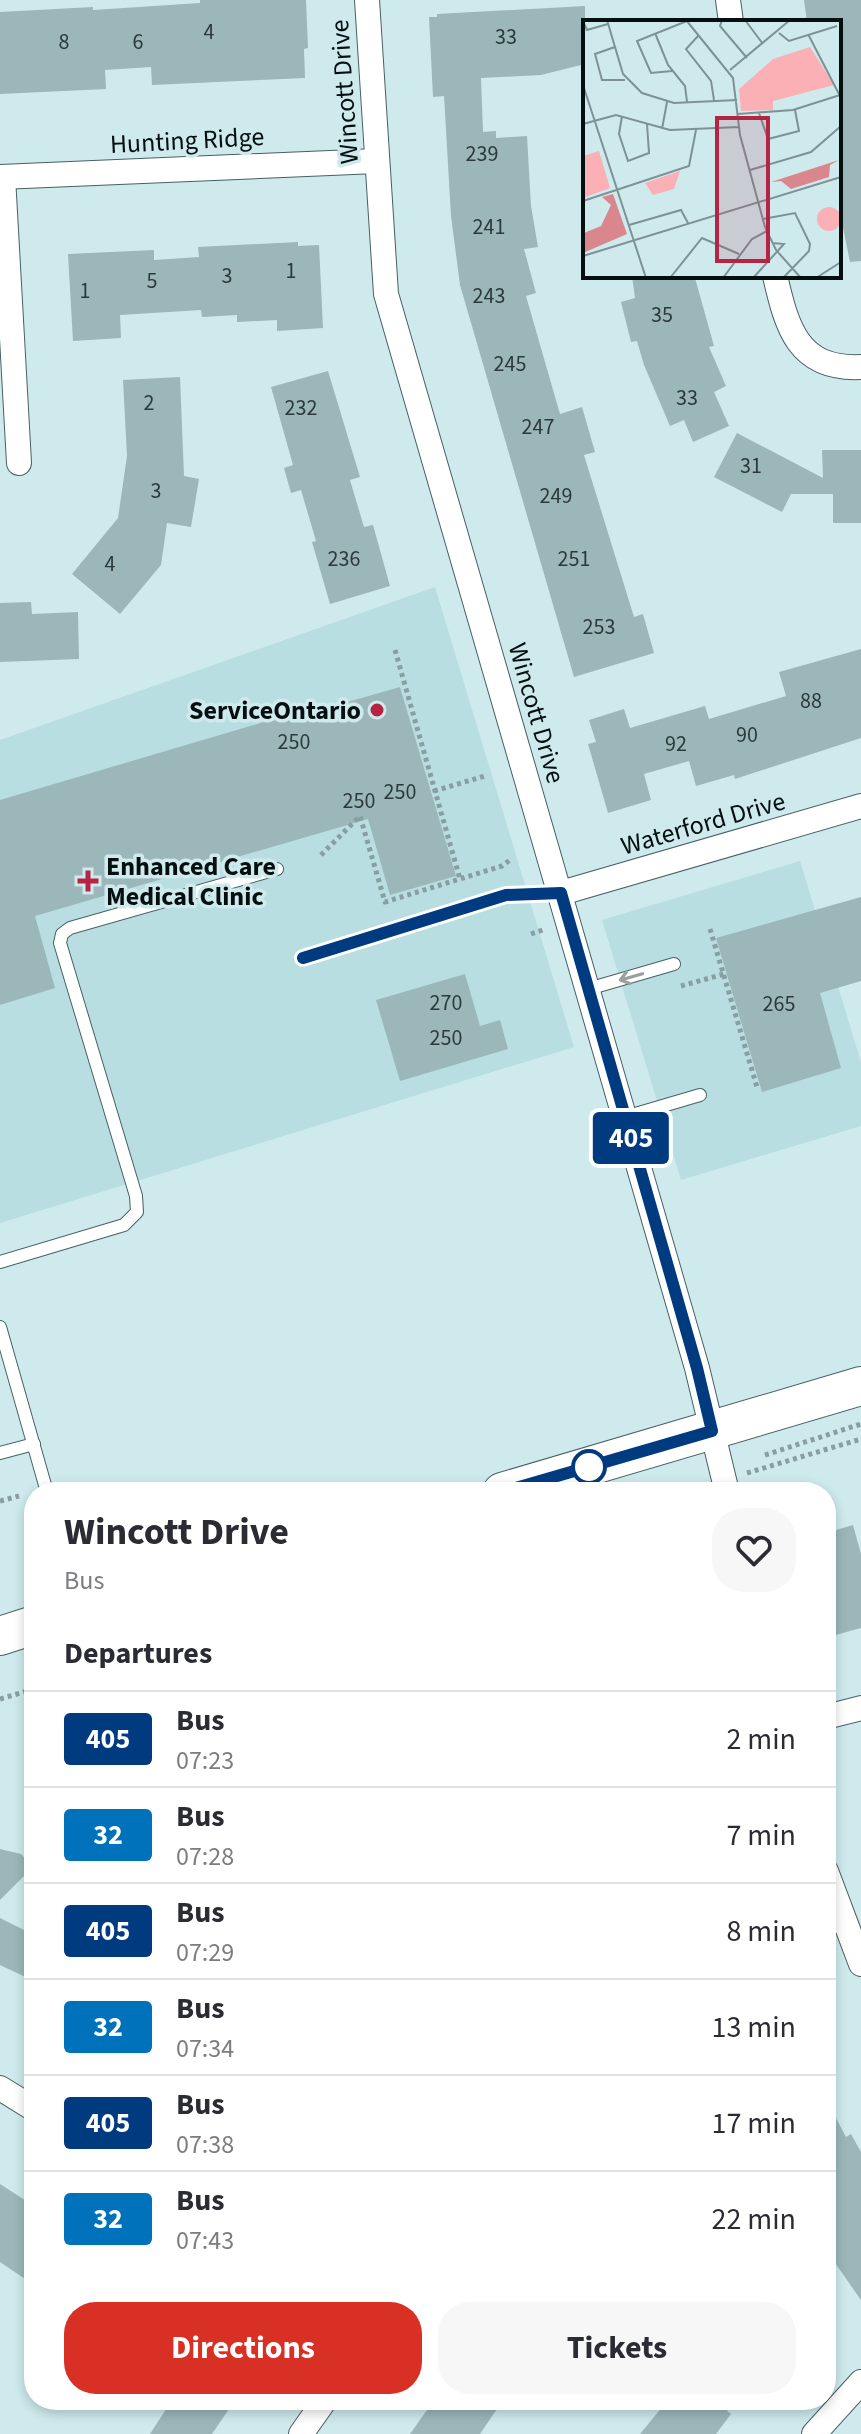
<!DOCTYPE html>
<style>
body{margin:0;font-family:"Source Sans 3",sans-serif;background:#f7f7f7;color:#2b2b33;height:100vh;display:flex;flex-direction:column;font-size:30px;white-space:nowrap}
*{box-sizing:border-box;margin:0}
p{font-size:26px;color:#7c7c81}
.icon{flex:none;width:44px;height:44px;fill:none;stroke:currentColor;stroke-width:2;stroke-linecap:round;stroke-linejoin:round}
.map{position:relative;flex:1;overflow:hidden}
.sheet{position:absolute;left:24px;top:1482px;width:812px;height:928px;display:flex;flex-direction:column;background:#fff;border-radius:32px;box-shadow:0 4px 12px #0003}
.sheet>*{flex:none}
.badge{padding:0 16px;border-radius:6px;font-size:28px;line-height:52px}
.map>.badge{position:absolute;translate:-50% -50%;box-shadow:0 0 0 4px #fff}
h2{padding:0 40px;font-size:30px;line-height:72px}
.round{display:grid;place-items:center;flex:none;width:84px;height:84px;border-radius:32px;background:#f7f7f7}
.overview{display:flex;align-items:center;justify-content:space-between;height:136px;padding:0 40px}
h1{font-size:38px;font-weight:700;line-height:60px}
.action{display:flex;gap:16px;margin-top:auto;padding:16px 40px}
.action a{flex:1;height:92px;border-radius:32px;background:#d93025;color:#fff;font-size:32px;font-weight:700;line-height:92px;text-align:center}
.action a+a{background:#f7f7f7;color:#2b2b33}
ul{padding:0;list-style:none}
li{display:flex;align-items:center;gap:24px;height:96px;padding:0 40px;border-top:2px solid #e1e1e2}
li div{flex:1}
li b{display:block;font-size:30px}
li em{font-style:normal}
li .badge{min-width:88px;font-weight:700;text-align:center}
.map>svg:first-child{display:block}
</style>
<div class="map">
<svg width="861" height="2434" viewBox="0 0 861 2434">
<rect width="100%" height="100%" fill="#ceeaed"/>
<g fill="#b8dee2">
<polygon points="435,587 574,1047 0,1223 0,740"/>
<polygon points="800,861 861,1062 861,1126 681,1180 602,920"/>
</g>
<g fill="#9bb7ba">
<polygon points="200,0 306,0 308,48 304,49 305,78 152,85 151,67 105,70 106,89 0,94 0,12 93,7 93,10 200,3"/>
<polygon points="804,0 861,0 861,261 850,262 839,208 839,22 807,22"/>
<polygon points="585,6 585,64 541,75 481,78 483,132 496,131 496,138 527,136 531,206 538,247 524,249 536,293 526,296 560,414 582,407 595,452 584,455 634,617 643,614 654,653 574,677 460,285 451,216 444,96 433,97 429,17 437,17 437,14"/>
<polygon points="298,242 298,246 319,245 323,328 277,331 277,320 237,322 237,315 202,317 201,310 120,315 121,338 73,341 68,254 154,250 154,260 199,257 198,247"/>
<polygon points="632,276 695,278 714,346 709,347 726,386 714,392 729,426 693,442 684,420 670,426 644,365 637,341 631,342 621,302 635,298"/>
<polygon points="328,371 360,477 350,480 364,527 373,525 390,586 330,604 312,542 316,541 301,490 291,493 284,468 293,465 271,387"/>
<polygon points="180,377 184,476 199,479 191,527 167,523 161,565 120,614 72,574 118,518 127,456 123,380"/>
<polygon points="737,433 823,478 822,450 861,450 861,523 833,523 833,494 791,494 782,512 714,477"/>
<polygon points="31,602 32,614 78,612 79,659 0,662 0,603"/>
<polygon points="861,649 861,738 735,779 734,775 696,786 689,761 644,774 651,800 608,813 588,744 596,742 589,720 624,709 630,728 705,706 709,719 786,696 779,672"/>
<polygon points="400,687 456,876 390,895 368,819 35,916 55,988 0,1005 0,800 301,711 302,715"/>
<polygon points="861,897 861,981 820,993 841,1068 762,1092 716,938"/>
<polygon points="465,974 480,1026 500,1020 508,1049 400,1081 376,1000"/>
<polygon points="853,1525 861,1554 861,1628 832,1636 826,1614 826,1605 832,1603 826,1584 826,1533"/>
<polygon points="0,1849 21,1854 33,1867 0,1900"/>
<polygon points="0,1918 34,1935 34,1981 0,1965"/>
<polygon points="826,2099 846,2137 851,2134 861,2152 861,2300 826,2250"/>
<polygon points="0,2184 34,2206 34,2285 0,2262"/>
<polygon points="172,2400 235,2400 212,2434 150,2434"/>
<polygon points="434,2400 503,2400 480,2434 410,2434"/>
<polygon points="668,2400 733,2400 725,2409 731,2414 716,2434 640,2434"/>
</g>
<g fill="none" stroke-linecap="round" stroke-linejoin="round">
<defs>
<g id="lane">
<polyline points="303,958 506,895 561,893"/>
<polyline points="588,989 674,964"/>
<polyline points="625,1117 700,1095"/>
<polyline points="0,1262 124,1225 137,1212 136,1196 60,943 62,934 70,928 277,869"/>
<polyline points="0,1327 47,1492"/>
<polyline points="0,1453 34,1444"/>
</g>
<g id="street">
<polyline points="367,0 386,294 697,1368 727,1492"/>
<polyline points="728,0 731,22"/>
<polyline points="0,177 377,161"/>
<polyline points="3,177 19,463"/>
<path d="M775,276C787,328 798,370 861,367"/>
<polyline points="561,893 861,806"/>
<polyline points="826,1717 861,1708"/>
<polyline points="826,1871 861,1964"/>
<polyline points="0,2088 34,2109"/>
<polyline points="301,2434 325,2400"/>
<polyline points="814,2434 861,2382"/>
</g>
<g id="primary">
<polyline points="502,1492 861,1386"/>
<polyline points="0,1636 34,1625"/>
</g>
</defs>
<use href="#lane" stroke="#476063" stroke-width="14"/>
<use href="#street" stroke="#476063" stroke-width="26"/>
<use href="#primary" stroke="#476063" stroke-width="40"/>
<g stroke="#899ea1" stroke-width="5" stroke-dasharray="4 4" stroke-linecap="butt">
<polyline points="395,650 460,879"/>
<polyline points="434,791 485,776"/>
<polyline points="321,855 360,816 385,902 502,866 510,860"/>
<polyline points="710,929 757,1087"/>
<polyline points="531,934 543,930"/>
<polyline points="681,986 724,974"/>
<polyline points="765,1455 861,1424"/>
<polyline points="747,1473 861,1439"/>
<polyline points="684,1492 699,1488"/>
<polyline points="0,1501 19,1496"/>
<polyline points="0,1699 34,1689"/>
</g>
<use href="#lane" stroke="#fff" stroke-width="12"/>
<use href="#street" stroke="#fff" stroke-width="24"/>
<use href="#primary" stroke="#fff" stroke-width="38"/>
</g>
<defs><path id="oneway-shaft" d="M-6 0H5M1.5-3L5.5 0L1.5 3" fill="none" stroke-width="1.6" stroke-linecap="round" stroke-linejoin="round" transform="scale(2)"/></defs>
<use stroke="#9b9f9f" href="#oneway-shaft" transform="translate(631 977) rotate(164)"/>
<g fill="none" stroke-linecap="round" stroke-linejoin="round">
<defs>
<polyline id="line" points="303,958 506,895 561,893 697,1368 712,1431 502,1492"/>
</defs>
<use href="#line" stroke="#fff" stroke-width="18"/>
<use href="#line" stroke="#003b80" stroke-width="12"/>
</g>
<g fill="#b62444" stroke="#ceeaed" stroke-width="3">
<circle cx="377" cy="710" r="8"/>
<path d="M84 869h8v8h8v8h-8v8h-8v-8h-8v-8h8z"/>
</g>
<circle fill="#fff" stroke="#003b80" stroke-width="4" cx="589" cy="1467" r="16"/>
<g text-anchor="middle" stroke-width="7" stroke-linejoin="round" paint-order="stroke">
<g font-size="22" fill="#2b393a">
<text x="209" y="39">4</text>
<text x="506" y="44">33</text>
<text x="64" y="49">8</text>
<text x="138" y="49">6</text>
<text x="482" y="161">239</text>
<text x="489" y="234">241</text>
<text x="291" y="278">1</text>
<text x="227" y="283">3</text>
<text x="152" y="288">5</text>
<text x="85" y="298">1</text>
<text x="489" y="303">243</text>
<text x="662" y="322">35</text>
<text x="510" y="371">245</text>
<text x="687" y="405">33</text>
<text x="149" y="410">2</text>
<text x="301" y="415">232</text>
<text x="538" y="434">247</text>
<text x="751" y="473">31</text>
<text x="156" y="498">3</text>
<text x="556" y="503">249</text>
<text x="344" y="566">236</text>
<text x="574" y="566">251</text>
<text x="110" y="571">4</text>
<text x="599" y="634">253</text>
<text x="811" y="708">88</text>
<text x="747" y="742">90</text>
<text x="294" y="749">250</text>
<text x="676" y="751">92</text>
<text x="400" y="799">250</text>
<text x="359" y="808">250</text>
<text x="446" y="1010">270</text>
<text x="779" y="1011">265</text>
<text x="446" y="1045">250</text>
</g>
<g font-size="26" fill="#060f10" stroke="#ceeaed">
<text transform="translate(344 92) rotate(-94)" y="9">Wincott Drive</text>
<text transform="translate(187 140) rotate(-3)" y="9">Hunting Ridge</text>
<text transform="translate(537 713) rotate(74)" y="9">Wincott Drive</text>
<text transform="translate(703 823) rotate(-16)" y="9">Waterford Drive</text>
</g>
<g font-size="26" font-weight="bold" fill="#060f10" stroke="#ceeaed" text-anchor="end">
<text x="361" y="719">ServiceOntario</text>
<text x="106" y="875" text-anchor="start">Enhanced Care<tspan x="106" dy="30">Medical Clinic</tspan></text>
</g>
</g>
<g transform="translate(583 20)">
<rect width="258" height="258" fill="#ceeaed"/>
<path d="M227,27L251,65L190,81V90L158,91L156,69L190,39ZM16,131L27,168L0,178V136ZM97,151L91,169L70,175L62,163ZM234 199a12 12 0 1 1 24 0a12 12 0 1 1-24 0Z" fill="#fab0b5"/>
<path d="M256,140L247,145L246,157L208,169L198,161L188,162ZM30,174L44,214L0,233L1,213L18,206L28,185L19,177Z" fill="#da868d"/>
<path fill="none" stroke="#7e9295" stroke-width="2" d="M24,0L40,54L59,73L91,83L154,80M103,0L150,58L157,115L182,207L193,230L218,258M139,0L137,6L164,38M162,0L180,24M0,1L4,10L25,4M72,13L85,45L102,66L104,82M196,13L206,21L254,6M225,14L258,78M116,15L103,29L128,61L131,80M32,27L12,34L19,60H42M147,50L207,0M89,51L68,53L54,21L104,1M0,65L63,258M176,93L185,119L216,111L212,90M155,94L210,90L257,75M39,96L36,114L45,141L66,133L64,104M0,104L33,95L87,110L156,107M79,109L84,82M167,150L228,132L258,106M0,181L106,146L113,110M180,199L212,193L227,224L226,231L200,258M46,205L98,190L105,203M0,236L258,157M87,258L119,218L156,234M140,258L169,219L184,211M170,258L201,224L189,223M233,258L258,242"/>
<path fill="#b62444" fill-opacity="0.15" stroke="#b62444" stroke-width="4" d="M134,98H185V241H134Z"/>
<rect width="258" height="258" fill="none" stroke="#060f10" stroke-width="4"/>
</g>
</svg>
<b class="badge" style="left:631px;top:1138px;background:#003b80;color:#fff">405</b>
<section class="sheet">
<div class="overview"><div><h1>Wincott Drive</h1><p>Bus</p></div><a class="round"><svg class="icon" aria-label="heart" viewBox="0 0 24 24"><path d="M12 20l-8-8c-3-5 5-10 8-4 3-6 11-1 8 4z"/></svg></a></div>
<h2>Departures</h2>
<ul>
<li><span class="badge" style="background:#003b80;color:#fff">405</span><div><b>Bus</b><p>07:23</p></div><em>2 min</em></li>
<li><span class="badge" style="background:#0072bc;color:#fff">32</span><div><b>Bus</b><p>07:28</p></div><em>7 min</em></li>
<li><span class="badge" style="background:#003b80;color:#fff">405</span><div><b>Bus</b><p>07:29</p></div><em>8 min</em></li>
<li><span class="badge" style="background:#0072bc;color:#fff">32</span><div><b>Bus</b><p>07:34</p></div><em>13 min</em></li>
<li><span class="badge" style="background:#003b80;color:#fff">405</span><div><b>Bus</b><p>07:38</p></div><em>17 min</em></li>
<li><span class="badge" style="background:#0072bc;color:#fff">32</span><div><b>Bus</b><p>07:43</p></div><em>22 min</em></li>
</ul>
<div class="action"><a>Directions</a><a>Tickets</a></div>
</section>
</div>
